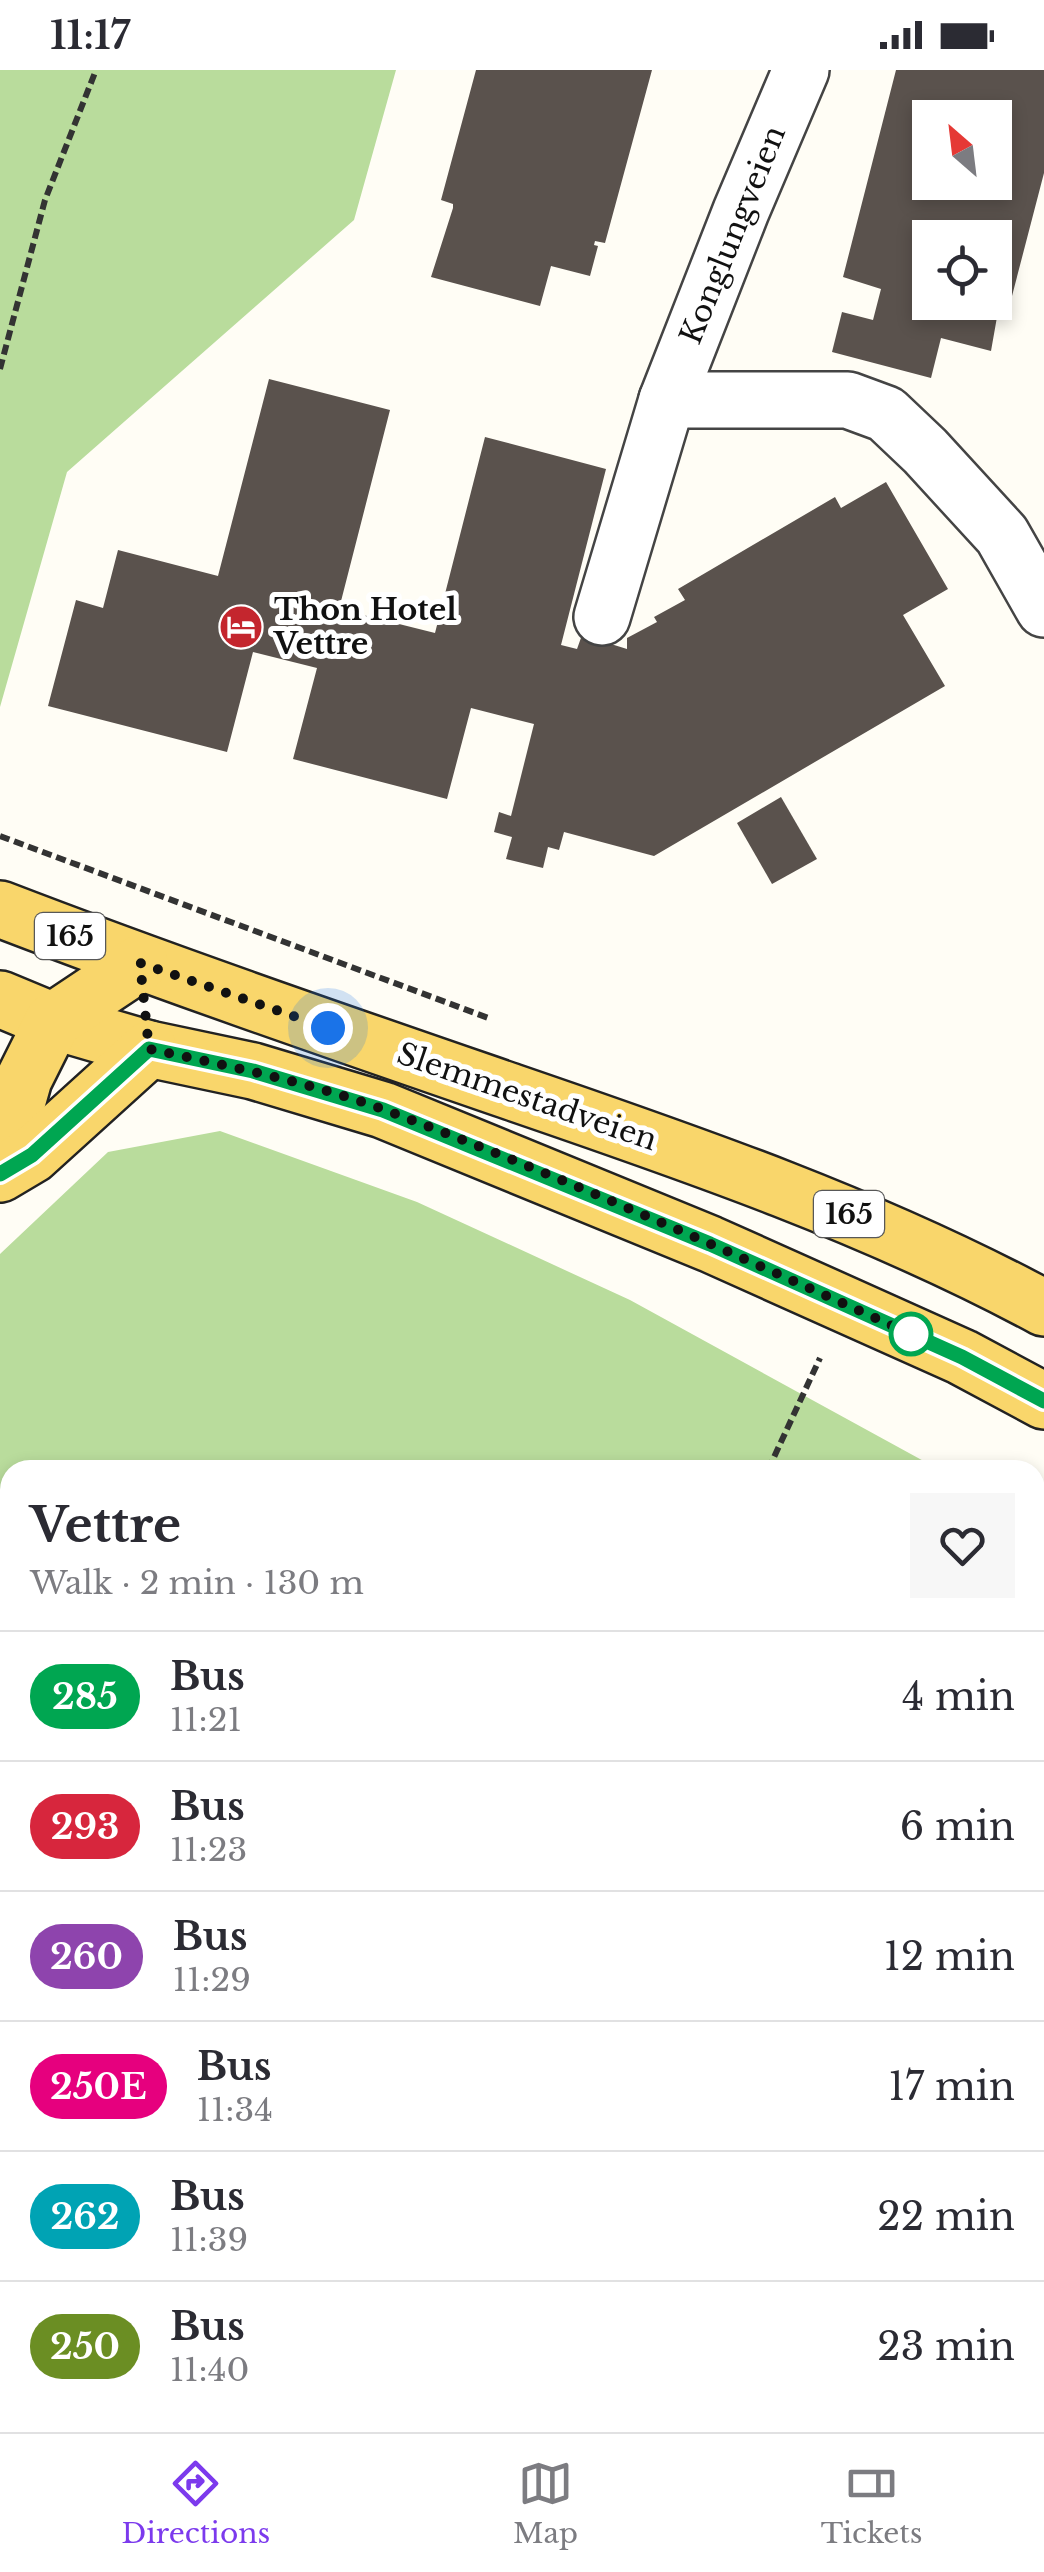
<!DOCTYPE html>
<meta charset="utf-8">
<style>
body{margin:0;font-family:"Libre Baskerville",serif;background:#f7f7f7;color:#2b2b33;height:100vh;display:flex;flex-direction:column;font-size:38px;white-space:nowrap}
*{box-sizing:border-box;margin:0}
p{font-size:32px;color:#7c7c81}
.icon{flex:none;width:55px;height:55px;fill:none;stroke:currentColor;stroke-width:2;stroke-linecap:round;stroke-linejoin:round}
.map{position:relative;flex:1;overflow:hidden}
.sheet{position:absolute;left:0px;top:1390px;width:1045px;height:972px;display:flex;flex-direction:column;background:#fff;border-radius:30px 30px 0 0;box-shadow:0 5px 15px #0003}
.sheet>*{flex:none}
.badge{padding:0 20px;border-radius:32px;font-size:35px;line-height:65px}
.needle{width:65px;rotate:332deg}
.controls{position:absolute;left:912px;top:30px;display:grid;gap:20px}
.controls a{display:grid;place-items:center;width:100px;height:100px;border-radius:0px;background:#fff;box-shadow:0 5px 15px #0003;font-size:50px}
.you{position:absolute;width:50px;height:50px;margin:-25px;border:8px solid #fff;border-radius:50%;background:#1a73e8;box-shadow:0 0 0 15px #1a73e833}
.map>.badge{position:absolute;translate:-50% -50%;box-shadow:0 0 0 5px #fff}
.round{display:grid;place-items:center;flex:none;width:105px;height:105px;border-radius:0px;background:#f7f7f7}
.head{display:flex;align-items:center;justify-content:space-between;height:170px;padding:0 30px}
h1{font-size:48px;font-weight:800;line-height:75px}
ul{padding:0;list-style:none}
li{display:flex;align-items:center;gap:30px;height:130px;padding:0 30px;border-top:2px solid #e1e1e2}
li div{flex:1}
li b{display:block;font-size:38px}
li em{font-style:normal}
li .badge{min-width:110px;font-weight:700;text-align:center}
.status{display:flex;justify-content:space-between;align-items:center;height:70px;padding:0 50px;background:#fff;direction:ltr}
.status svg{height:28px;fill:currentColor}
.tabs{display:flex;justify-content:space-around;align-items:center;height:140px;border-top:2px solid #e1e1e2;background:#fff;font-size:28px;color:#7c7c81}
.tabs a{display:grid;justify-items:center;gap:5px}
.tabs .current{color:#7c3aed}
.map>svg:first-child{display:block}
</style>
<div class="status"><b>11:17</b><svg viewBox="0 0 49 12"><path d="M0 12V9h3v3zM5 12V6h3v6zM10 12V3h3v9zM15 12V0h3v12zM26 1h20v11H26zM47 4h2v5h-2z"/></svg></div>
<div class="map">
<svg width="1044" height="2362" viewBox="0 0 1044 2362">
<rect width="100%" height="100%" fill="#fffdf5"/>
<g fill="#b9dc9c">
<polygon points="0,0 396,0 354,150 67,402 0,637"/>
<polygon points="220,1061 417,1132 630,1230 940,1400 10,1400 10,1838 0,1831 0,1184 108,1082"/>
<polygon points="1035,1452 1044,1457 1044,1674 1035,1681"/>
</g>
<g fill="#5a524d" fill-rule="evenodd">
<polygon points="476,0 652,0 605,173 595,171 594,175 598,176 590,206 551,196 540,236 431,207 453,138 453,134 441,130"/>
<path d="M896,0H1044V103L1006,249L997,247L991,281L941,268L931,308L832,282L842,242L873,250L881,219L843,207ZM930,48H995V112H930ZM930,168H995V232H930Z"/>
<polygon points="269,309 390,340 339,539 435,563 485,367 606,399 561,575 577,579 582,565 627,579 627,568 657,552 654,547 685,530 678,519 835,427 841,438 886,412 948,519 903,545 945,616 654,786 564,762 559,780 548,777 543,798 506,789 512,767 494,762 499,742 511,746 534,654 471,638 447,729 293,689 317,598 253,582 227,682 48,636 76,530 103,538 118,480 218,506"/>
<polygon points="781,727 817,789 772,814 737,753"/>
<polygon points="1035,1740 1044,1755 1044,1918 1035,1924"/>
<polygon points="0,2056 10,2064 10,2100 0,2113"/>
<polygon points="1035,2096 1044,2101 1044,2164 1037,2176 1044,2181 1044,2236 1035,2230"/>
<polygon points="10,2326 10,2352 180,2352 171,2362 156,2362 148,2355 142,2362 15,2362 0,2348 0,2337"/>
<polygon points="724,2352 784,2352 791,2358 788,2362 717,2362"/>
<polygon points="790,2352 919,2352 931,2362 802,2362"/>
</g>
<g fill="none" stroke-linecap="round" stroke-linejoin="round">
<defs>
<g id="minor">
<polyline points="667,330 848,330 886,344 925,381 1002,465 1044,539"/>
<polyline points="602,547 667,330 741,141 801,0"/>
<polyline points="0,1895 10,1903"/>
<polyline points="0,2221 10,2214"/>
<polyline points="256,2362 264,2352"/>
</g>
<g id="major">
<path d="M0,839C169,904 341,963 512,1022C693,1084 875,1147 1044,1238"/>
<polyline points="0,929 53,951 149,979 253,1001 383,1040 710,1174 962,1287 1044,1331"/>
<polyline points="0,1080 7,1069 24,1009 53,951 140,893"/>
<polyline points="0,1104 32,1085 149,979"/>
</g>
</defs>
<use href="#minor" stroke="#444" stroke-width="60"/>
<use href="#major" stroke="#222" stroke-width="60"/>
<g stroke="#333" stroke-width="6" stroke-dasharray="10 5" stroke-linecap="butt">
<polyline points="0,299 45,130 96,0"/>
<polyline points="0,766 491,949"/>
<polyline points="768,1400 820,1288"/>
<polyline points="414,2352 432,2362"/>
</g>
<use href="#minor" stroke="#fff" stroke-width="55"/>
<use href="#major" stroke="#f9d66b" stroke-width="55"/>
</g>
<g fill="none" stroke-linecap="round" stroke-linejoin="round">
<defs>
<polyline id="line" points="0,1104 32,1085 149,979 253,1001 383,1040 710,1174 962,1287 1044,1331"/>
</defs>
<use href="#line" stroke="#fff" stroke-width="22"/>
<use href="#line" stroke="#00a651" stroke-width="15"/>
<path stroke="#111" stroke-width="10" stroke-dasharray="0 18" d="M328,958L140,893L149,979C228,996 309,1012 385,1040C569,1109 748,1190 926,1271L911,1264"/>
</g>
<defs>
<symbol id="hotel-disc" viewBox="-11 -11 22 22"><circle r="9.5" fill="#c4262e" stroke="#fff"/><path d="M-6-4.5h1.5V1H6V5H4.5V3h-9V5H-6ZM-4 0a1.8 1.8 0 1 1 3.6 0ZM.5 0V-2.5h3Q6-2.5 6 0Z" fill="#fff"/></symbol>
</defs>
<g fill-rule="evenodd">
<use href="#hotel-disc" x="216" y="532" width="50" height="50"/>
</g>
<circle fill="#fff" stroke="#00a651" stroke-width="5" cx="911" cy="1264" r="20"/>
<g text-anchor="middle" stroke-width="10" stroke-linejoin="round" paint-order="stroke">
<g fill="#fff" stroke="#585858" stroke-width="2.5">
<rect x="35" y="843" width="70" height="46" rx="8"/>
<rect x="814" y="1121" width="70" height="46" rx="8"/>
</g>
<g font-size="28" font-weight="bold" fill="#111">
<text x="70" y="876">165</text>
<text x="849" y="1154">165</text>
</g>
<g font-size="30" fill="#111" stroke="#fff">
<text transform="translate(733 165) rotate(-68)" y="10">Konglungveien</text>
<text transform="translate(527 1027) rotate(19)" y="10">Slemmestadveien</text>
</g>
<g font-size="30" font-weight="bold" fill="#111" stroke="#fff" text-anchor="start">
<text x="274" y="550">Thon Hotel<tspan x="274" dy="34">Vettre</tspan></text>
</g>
</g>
</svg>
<div class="controls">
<a><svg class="needle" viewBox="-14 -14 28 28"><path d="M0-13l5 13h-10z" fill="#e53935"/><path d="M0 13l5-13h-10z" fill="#7c7c81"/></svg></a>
<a><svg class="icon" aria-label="locate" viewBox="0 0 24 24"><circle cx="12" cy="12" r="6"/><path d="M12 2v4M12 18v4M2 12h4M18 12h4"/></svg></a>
</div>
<div class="you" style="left:328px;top:958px"></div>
<section class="sheet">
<div class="head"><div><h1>Vettre</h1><p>Walk · 2 min · 130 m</p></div><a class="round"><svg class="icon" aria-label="heart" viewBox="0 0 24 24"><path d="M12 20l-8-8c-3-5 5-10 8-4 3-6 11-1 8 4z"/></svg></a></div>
<ul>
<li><span class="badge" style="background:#00a651;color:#fff">285</span><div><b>Bus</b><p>11:21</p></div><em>4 min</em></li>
<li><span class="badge" style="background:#d7263d;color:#fff">293</span><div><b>Bus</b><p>11:23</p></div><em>6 min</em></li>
<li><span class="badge" style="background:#8e44ad;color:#fff">260</span><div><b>Bus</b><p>11:29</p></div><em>12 min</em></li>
<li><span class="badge" style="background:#e6007e;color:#fff">250E</span><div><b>Bus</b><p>11:34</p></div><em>17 min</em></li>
<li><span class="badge" style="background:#00a3b4;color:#fff">262</span><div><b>Bus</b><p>11:39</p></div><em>22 min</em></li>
<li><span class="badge" style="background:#6b8e23;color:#fff">250</span><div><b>Bus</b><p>11:40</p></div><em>23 min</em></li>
</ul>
</section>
</div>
<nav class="tabs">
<a class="current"><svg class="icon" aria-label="directions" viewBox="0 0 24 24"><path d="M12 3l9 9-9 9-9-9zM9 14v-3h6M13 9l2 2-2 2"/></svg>Directions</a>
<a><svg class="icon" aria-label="map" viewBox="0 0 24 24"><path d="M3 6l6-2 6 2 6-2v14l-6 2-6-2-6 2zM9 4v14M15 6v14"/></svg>Map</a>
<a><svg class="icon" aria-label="tickets" viewBox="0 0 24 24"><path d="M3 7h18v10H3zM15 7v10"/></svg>Tickets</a>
</nav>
